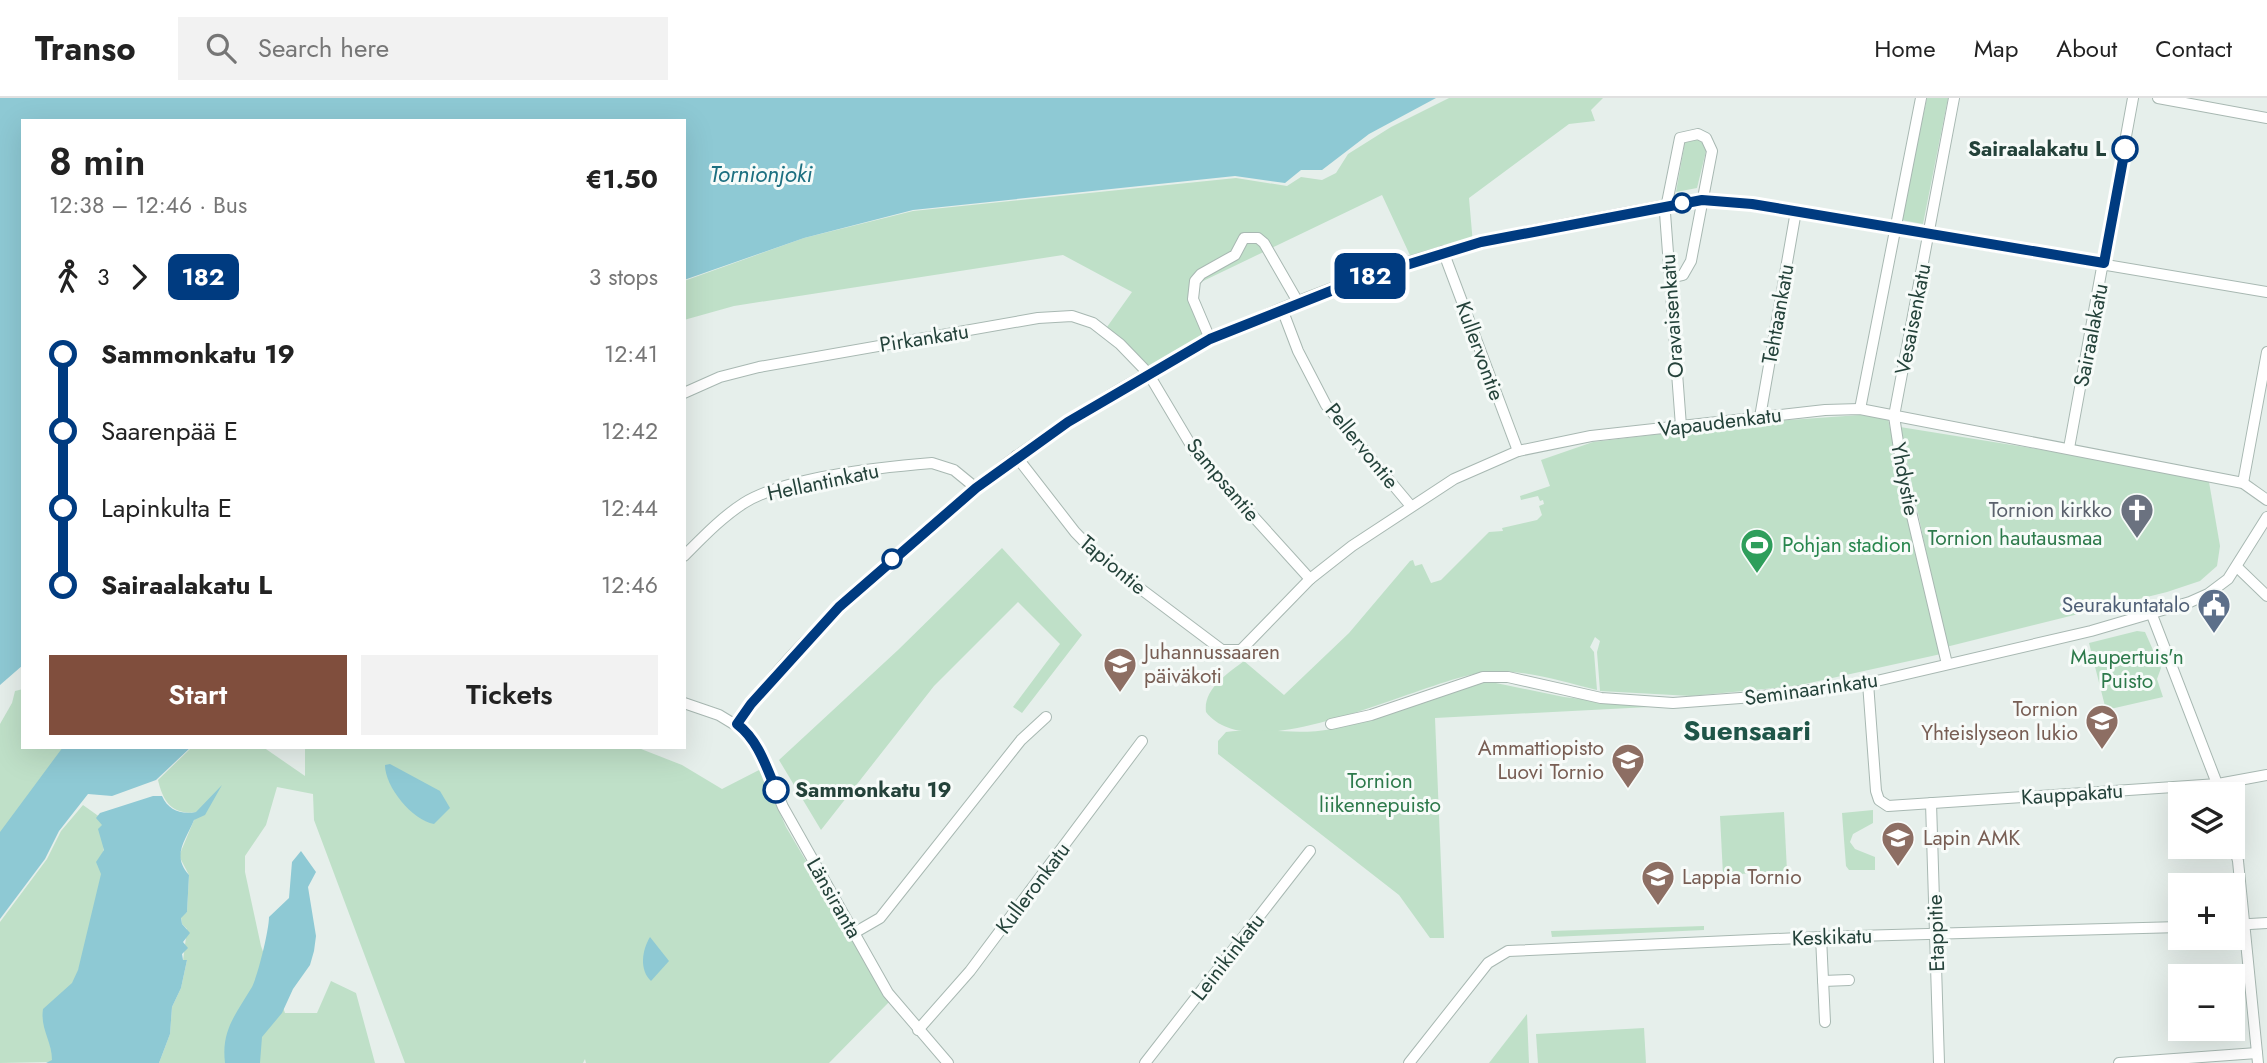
<!DOCTYPE html>
<meta charset="utf-8">
<style>
body{margin:0;font-family:Jost,sans-serif;background:#f2f2f2;color:#222;height:100vh;display:flex;flex-direction:column;font-size:26px;white-space:nowrap}
*{box-sizing:border-box;margin:0}
p{font-size:23px;color:#767676}
.icon{flex:none;width:38px;height:38px;fill:none;stroke:currentColor;stroke-width:2;stroke-linecap:round;stroke-linejoin:round}
.map{position:relative;flex:1;overflow:hidden}
.sheet{position:absolute;left:21px;top:21px;width:665px;height:630px;display:flex;flex-direction:column;background:#fff;border-radius:0px;box-shadow:0 7px 28px #0002}
.sheet>*{flex:none}
.badge{padding:0 14px;border-radius:10px;font-size:24px;line-height:46px}
.buttons{position:absolute;left:2168px;top:684px;display:grid;gap:14px}
.buttons a{display:grid;place-items:center;width:77px;height:77px;border-radius:0px;background:#fff;box-shadow:0 7px 28px #0002;font-size:35px}
.map>.badge{position:absolute;translate:-50% -50%;box-shadow:0 0 0 4px #fff}
.legs{display:flex;align-items:center;gap:10px;height:77px;padding:0 28px;font-size:23px}
.legs p{margin-inline-start:auto}
.head{display:flex;align-items:center;justify-content:space-between;height:119px;padding:0 28px}
h1{font-size:38px;font-weight:600;line-height:52px}
.primary-button{display:flex;gap:14px;margin-top:auto;padding:14px 28px}
.primary-button a{flex:1;height:80px;border-radius:0px;background:#804e3d;color:#fff;font-size:28px;font-weight:600;line-height:80px;text-align:center}
.primary-button a+a{background:#f2f2f2;color:#222}
ul{padding:0 28px;list-style:none}
li{display:flex;align-items:center;gap:24px;height:77px;font-size:26px}
li i{display:grid;place-items:center;width:10px;height:100%;margin:0 9px;background:currentColor}
li i::after{content:'';width:18px;height:18px;margin:-9px;border:5px solid;border-radius:50%;background:#fff}
li p{margin-inline-start:auto}
li:first-child i{background:linear-gradient(#0000 50%,currentColor 0)}
li:last-child i{background:linear-gradient(currentColor 50%,#0000 0)}
header{display:flex;align-items:center;gap:42px;box-sizing:border-box;height:98px;padding:0 35px;background:#fff;border-bottom:2px solid #e0e0e0}
header strong{font-size:33px}
nav{display:flex;gap:38px;margin-inline-start:auto;font-size:24px}
.search{width:490px;height:63px;background:#f2f2f2;display:flex;align-items:center;gap:18px;box-sizing:border-box;padding:0 24px;border-radius:0px;color:#767676;font-size:26px}
.map>svg:first-child{display:block}
</style>
<header>
<strong>Transo</strong>
<div class="search"><svg class="icon" aria-label="search" viewBox="0 0 24 24"><circle cx="10" cy="10" r="6"/><path d="M15 15l6 6"/></svg>Search here</div>
<nav><a>Home</a><a>Map</a><a>About</a><a>Contact</a></nav>
</header>
<div class="map">
<svg width="2267" height="965" viewBox="0 0 2267 965">
<rect width="100%" height="100%" fill="#e6efeb"/>
<g fill="#bfe0c8">
<polygon points="1449,0 1603,0 1591,12 1595,23 1569,26 1469,100 1473,146 1415,168 1382,97 1199,185 1197,200 1215,242 1144,278 1102,236 1132,194 1063,157 734,208 684,222 684,183 804,140 913,113 1236,80 1287,88 1301,79 1322,82 1336,75 1348,56 1391,29"/>
<polygon points="1927,0 1948,0 1923,126 1901,122"/>
<polygon points="1691,40 1702,42 1707,49 1697,90 1676,94 1685,44"/>
<path d="M1860,317L1888,321L1941,556L1796,588L1691,598L1600,593L1597,554L1600,543L1595,539L1590,549L1594,554L1597,592C1559,583 1520,569 1481,575C1423,582 1252,674 1206,614C1203,591 1228,575 1244,563L1284,597L1349,535L1410,463L1413,462L1415,468L1422,466L1431,485L1441,482L1489,434L1503,433L1502,430L1537,422L1542,417L1539,408L1544,406L1543,402L1540,403L1538,398L1521,402L1520,398L1550,388L1541,362L1593,344L1759,324Z"/>
<polygon points="1900,329 2118,364 2209,384 2220,448 2217,468 2200,483 2167,494 1946,549"/>
<polygon points="1002,450 1082,537 1022,615 1013,609 1060,546 1018,504 934,588 821,732 779,662 898,552"/>
<polygon points="2137,533 2145,534 2161,570 2157,581 2163,599 2106,612 2089,545"/>
<path d="M1491,584L1564,599L1649,609L1435,620L1444,840H1430L1399,797L1218,656V643L1226,634C1261,629 1297,638 1332,631C1387,621 1436,590 1491,584Z"/>
<polygon points="23,591 23,649 65,649 0,737 0,626 12,605 15,593"/>
<path d="M192,649H263L305,678V649H636L682,667L722,691L761,671L786,729L889,904L829,965H586L585,961L583,965H405L314,722L313,696L277,689L266,727L245,758V774L261,848L285,915H317L331,883L356,895L375,965H159L170,936L172,909L181,890L187,862L183,863L187,831L182,826L181,819L187,814L189,777L179,758L194,722L220,690L198,714C173,718 163,704 158,682Z"/>
<path d="M83,707L104,722C107,804 79,870 53,945L52,964L0,965V824L47,761L61,733Z"/>
<polygon points="1873,712 1873,725 1853,736 1850,744 1855,751 1875,759 1875,772 1849,772 1846,768 1842,715"/>
<polygon points="1784,714 1787,773 1723,777 1720,718"/>
<polygon points="1704,828 1704,832 1552,839 1551,833"/>
<polygon points="1527,916 1529,965 1489,965"/>
<polygon points="1644,930 1646,965 1538,965 1536,936"/>
</g>
<g fill="#8ec9d4">
<polygon points="0,0 1436,0 1369,36 1322,72 1301,72 1285,85 1235,78 913,112 804,140 684,182 684,23 23,23 23,567 0,587"/>
<polygon points="63,649 191,649 156,682 112,698 88,696 59,733 45,761 0,821 0,734"/>
<path d="M390,666L440,693L450,710L434,726C412,722 385,689 385,667Z"/>
<path d="M222,687L205,717L194,722C186,742 171,757 189,777L187,814L181,820L182,826L190,835L183,844L188,850L182,856L183,862H187L181,890L172,909L170,936L159,965H46L52,962C52,943 40,931 43,911L72,885L78,872L101,776L96,764L104,752L98,731L102,727L96,720L100,715L153,698H162C168,712 181,717 196,714Z"/>
<path d="M301,753L316,774L308,789L316,838L314,853L310,867L293,891L282,915L262,939L260,965H225C221,932 236,916 252,889C258,877 269,832 269,819L289,800L292,764Z"/>
<path d="M650,839L669,863L651,883C639,872 642,852 650,839Z"/>
</g>
<g fill="none" stroke-linecap="round" stroke-linejoin="round">
<defs>
<g id="minor">
<polyline points="2158,0 2267,20"/>
<polyline points="1443,153 1518,353"/>
<polyline points="1670,180 1683,177 1691,163 1712,53 1706,40 1698,36 1680,40 1665,115 1681,328"/>
<polyline points="1282,211 1298,253 1326,307 1410,407"/>
<polyline points="1210,241 1193,201 1195,183 1201,176 1235,157 1244,140 1258,140 1264,145 1298,204"/>
<polyline points="684,295 720,279 759,269 1038,220 1072,218 1093,225 1120,246 1148,275 1195,354 1310,481"/>
<polyline points="1860,311 1921,0"/>
<polyline points="1760,319 1796,113"/>
<polyline points="2069,350 2133,0"/>
<polyline points="1016,358 1075,434 1101,461 1222,552 1241,552 1310,481 1352,448 1454,381 1518,353 1591,338 1825,312 1860,311 2243,385 2267,402"/>
<polyline points="2243,385 2267,254"/>
<path d="M684,458C703,439 722,419 744,405C786,379 883,369 932,365L954,372L976,390"/>
<polyline points="2237,469 2267,498"/>
<polyline points="2152,517 2221,696"/>
<polyline points="1947,566 1904,384 1894,318 1954,0"/>
<polyline points="1868,585 1876,693 1879,702 1888,708 2218,686 2267,677"/>
<polyline points="684,605 719,617 747,634 761,657 783,709 888,895 948,965"/>
<path d="M737,626C786,554 854,494 920,438C952,411 983,382 1017,358C1146,266 1293,195 1446,153C1518,133 1592,122 1666,107L1702,102L1726,103L2267,194"/>
<polyline points="1331,626 1371,617 1483,579 1508,579 1601,600 1673,605 1754,599 1868,585 2091,533 2190,504 2208,496 2228,481 2267,419"/>
<polyline points="1931,705 1939,965"/>
<polyline points="2233,744 2238,763 2258,965"/>
<polyline points="2233,827 2267,825"/>
<polyline points="854,835 880,820 1021,642 1046,619"/>
<polyline points="1821,839 1825,924"/>
<polyline points="1823,883 1849,882"/>
<polyline points="918,932 970,873 1142,643"/>
<polyline points="1145,965 1310,753"/>
<polyline points="1409,965 1488,865 1508,853 1821,839 2180,829"/>
<polyline points="2119,965 2257,955"/>
</g>
</defs>
<use href="#minor" stroke="#a8b8b2" stroke-width="12"/>
<use href="#minor" stroke="#fff" stroke-width="10"/>
</g>
<g fill="none" stroke-linecap="round" stroke-linejoin="round">
<defs>
<path id="line-1" d="M776,692C766,668 758,642 737,626L751,606L839,509L976,390L1068,324L1210,241L1361,181L1481,144L1702,102L1752,106L2104,165L2125,51"/>
</defs>
<use href="#line-1" stroke="#fff" stroke-width="16"/>
<use href="#line-1" stroke="#003b80" stroke-width="10"/>
</g>
<defs>
<symbol id="church-pin" viewBox="-11 -11 22 30"><path d="M0 17L-7.5 6A9.5 9.5 0 1 1 7.5 6Z" fill="#6b7280" stroke="#f7fbf9"/><path d="M-1.2-6h2.4v3.5h3.3v2.4h-3.3V6h-2.4V-.1h-3.3v-2.4h3.3Z" fill="#fff"/></symbol>
<symbol id="stadium-pin" viewBox="-11 -11 22 30"><path d="M0 17L-7.5 6A9.5 9.5 0 1 1 7.5 6Z" fill="#2e9e5b" stroke="#f7fbf9"/><path d="M0-5a6.5 5 0 1 0 0 10a6.5 5 0 1 0 0-10ZM-3.5-1.8h7v3.6h-7Z" fill="#fff"/></symbol>
<symbol id="civic-pin" viewBox="-11 -11 22 30"><path d="M0 17L-7.5 6A9.5 9.5 0 1 1 7.5 6Z" fill="#5c6f8a" stroke="#f7fbf9"/><path d="M-.6-6.5H3V-4.5H.6V-3L4-1V1h2V6H-6V1h2V-1L-.6-3ZM-1.2 2.5V6h2.4V2.5Z" fill="#fff"/></symbol>
<symbol id="school-pin" viewBox="-11 -11 22 30"><path d="M0 17L-7.5 6A9.5 9.5 0 1 1 7.5 6Z" fill="#8d6e63" stroke="#f7fbf9"/><path d="M0-5L7-2L0 1L-7-2ZM-4 1L0 2.5L4 1V4Q0 6-4 4Z" fill="#fff"/></symbol>
<symbol id="university-pin" viewBox="-11 -11 22 30"><path d="M0 17L-7.5 6A9.5 9.5 0 1 1 7.5 6Z" fill="#8d6e63" stroke="#f7fbf9"/><path d="M0-5L7-2L0 1L-7-2ZM-4 1L0 2.5L4 1V4Q0 6-4 4Z" fill="#fff"/></symbol>
</defs>
<g fill-rule="evenodd">
<use href="#church-pin" x="2118" y="393" width="38" height="52"/>
<use href="#stadium-pin" x="1738" y="428" width="38" height="52"/>
<use href="#civic-pin" x="2195" y="488" width="38" height="52"/>
<use href="#school-pin" x="1101" y="547" width="38" height="52"/>
<use href="#school-pin" x="2083" y="604" width="38" height="52"/>
<use href="#school-pin" x="1609" y="643" width="38" height="52"/>
<use href="#university-pin" x="1879" y="721" width="38" height="52"/>
<use href="#school-pin" x="1639" y="760" width="38" height="52"/>
</g>
<g fill="#fff" stroke="#003b80" stroke-width="3.5">
<circle cx="2125" cy="51" r="12"/>
<circle cx="1682" cy="105" r="9"/>
<circle cx="892" cy="461" r="9"/>
<circle cx="776" cy="692" r="12"/>
</g>
<g text-anchor="middle" stroke-width="6" stroke-linejoin="round" paint-order="stroke">
<g font-size="21" font-weight="bold" fill="#24423a" stroke="#f7fbf9" text-anchor="end">
<text x="2106" y="58">Sairaalakatu L</text>
<text x="795" y="699" text-anchor="start">Sammonkatu 19</text>
</g>
<g font-size="21" fill="#24423a" stroke="#f7fbf9">
<text transform="translate(1778 216) rotate(-80)" y="7">Tehtaankatu</text>
<text transform="translate(1672 218) rotate(-94)" y="7">Oravaisenkatu</text>
<text transform="translate(1913 221) rotate(-79)" y="7">Vesaisenkatu</text>
<text transform="translate(2091 237) rotate(-79)" y="7">Sairaalakatu</text>
<text transform="translate(924 240) rotate(-9)" y="7">Pirkankatu</text>
<text transform="translate(1480 253) rotate(70)" y="7">Kullervontie</text>
<text transform="translate(1720 324) rotate(-7)" y="7">Vapaudenkatu</text>
<text transform="translate(1362 348) rotate(51)" y="7">Pellervontie</text>
<text transform="translate(1905 381) rotate(79)" y="7">Yhdystie</text>
<text transform="translate(1223 382) rotate(50)" y="7">Sampsantie</text>
<text transform="translate(823 384) rotate(-12)" y="7">Hellantinkatu</text>
<text transform="translate(1113 467) rotate(40)" y="7">Tapiontie</text>
<text transform="translate(1811 591) rotate(-8)" y="7">Seminaarinkatu</text>
<text transform="translate(2072 696) rotate(-4)" y="7">Kauppakatu</text>
<text transform="translate(1033 790) rotate(-53)" y="7">Kulleronkatu</text>
<text transform="translate(834 800) rotate(60)" y="7">Länsiranta</text>
<text transform="translate(1936 835) rotate(-92)" y="7">Etappitie</text>
<text transform="translate(1832 839) rotate(-2)" y="7">Keskikatu</text>
<text transform="translate(1228 859) rotate(-52)" y="7">Leinikinkatu</text>
</g>
<g font-size="21" fill="#5b616d" stroke="#f7fbf9" text-anchor="end">
<text x="2112" y="419">Tornion kirkko</text>
</g>
<g font-size="21" fill="#2d7a4b" stroke="#f7fbf9">
<text x="2015" y="447">Tornion hautausmaa</text>
<text x="2127" y="566">Maupertuis'n<tspan x="2127" dy="24">Puisto</tspan></text>
<text x="1380" y="690">Tornion<tspan x="1380" dy="24">liikennepuisto</tspan></text>
</g>
<g font-size="21" fill="#27864d" stroke="#f7fbf9" text-anchor="start">
<text x="1782" y="454">Pohjan stadion</text>
</g>
<g font-size="21" fill="#4e5e75" stroke="#f7fbf9" text-anchor="end">
<text x="2190" y="514">Seurakuntatalo</text>
</g>
<g font-size="21" fill="#785e54" stroke="#f7fbf9" text-anchor="start">
<text x="1144" y="561">Juhannussaaren<tspan x="1144" dy="24">päiväkoti</tspan></text>
<text x="2078" y="618" text-anchor="end">Tornion<tspan x="2078" dy="24">Yhteislyseon lukio</tspan></text>
<text x="1604" y="657" text-anchor="end">Ammattiopisto<tspan x="1604" dy="24">Luovi Tornio</tspan></text>
<text x="1923" y="747">Lapin AMK</text>
<text x="1682" y="786">Lappia Tornio</text>
</g>
<g font-size="23" font-style="italic" fill="#1c6f80" stroke="#f7fbf9">
<text x="761" y="84">Tornionjoki</text>
</g>
<g font-size="28" font-weight="bold" fill="#1f5548" stroke="#f7fbf9">
<text x="1747" y="642">Suensaari</text>
</g>
</g>
</svg>
<div class="buttons">
<a><svg class="icon" aria-label="layers" viewBox="0 0 24 24"><path d="M12 4l9 5-9 5-9-5zM3 14l9 5 9-5"/></svg></a>
<a>+</a>
<a>−</a>
</div>
<b class="badge" style="left:1370px;top:178px;background:#003b80;color:#fff">182</b>
<section class="sheet">
<div class="head"><div><h1>8 min</h1><p>12:38 – 12:46 · Bus</p></div><b>€1.50</b></div>
<div class="legs"><svg class="icon" aria-label="walk" viewBox="0 0 24 24"><circle cx="13" cy="4" r="2"/><path d="M13 8l-2 6 4 7M11 14l-3 7M7 12l3-4h3l4 4"/></svg>3<svg class="icon" aria-label="forward" viewBox="0 0 24 24"><path d="M9 5l7 7-7 7"/></svg><b class="badge" style="background:#003b80;color:#fff">182</b><p>3 stops</p></div>
<ul>
<li><i style="color:#003b80"></i><b>Sammonkatu 19</b><p>12:41</p></li>
<li><i style="color:#003b80"></i><span>Saarenpää E</span><p>12:42</p></li>
<li><i style="color:#003b80"></i><span>Lapinkulta E</span><p>12:44</p></li>
<li><i style="color:#003b80"></i><b>Sairaalakatu L</b><p>12:46</p></li>
</ul>
<div class="primary-button"><a>Start</a><a>Tickets</a></div>
</section>
</div>
